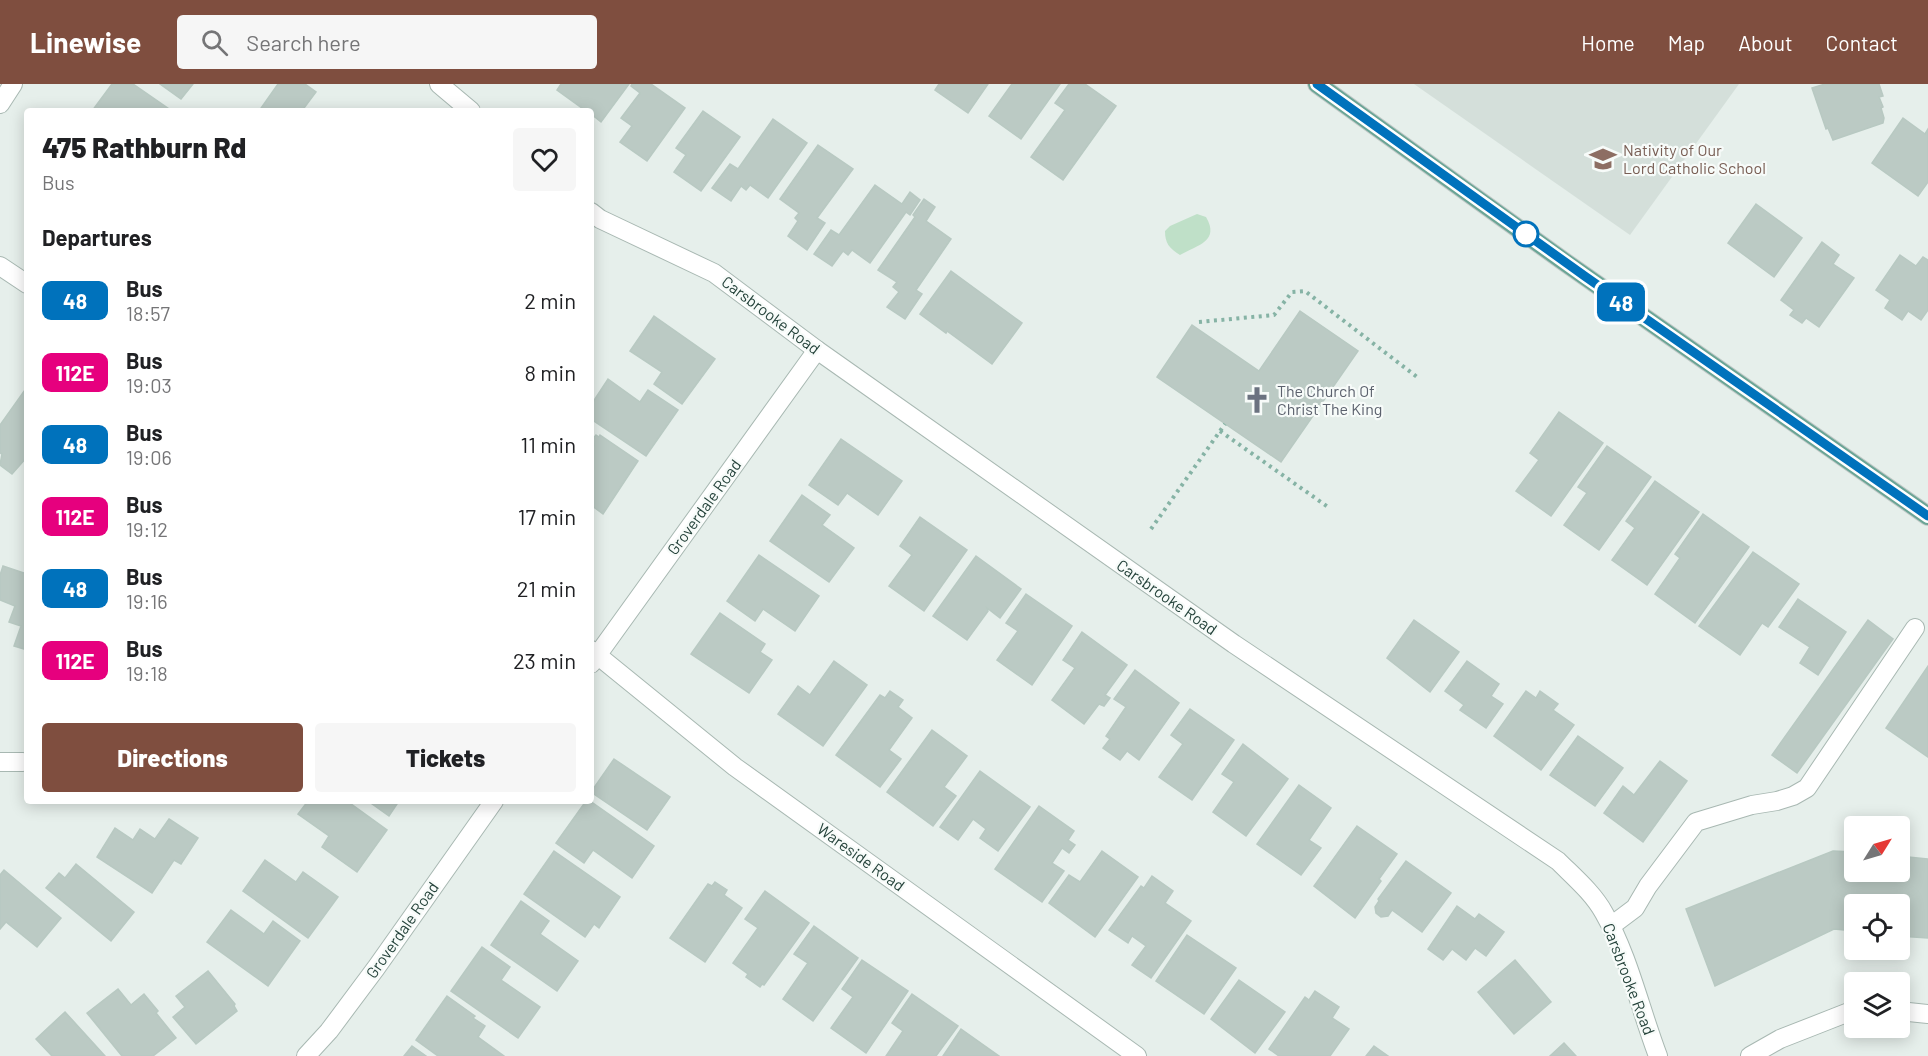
<!DOCTYPE html>
<style>
body{margin:0;font-family:Barlow,sans-serif;background:#f6f6f6;color:#202124;height:100vh;display:flex;flex-direction:column;font-size:22px;white-space:nowrap}
*{box-sizing:border-box;margin:0}
p{font-size:20px;color:#757577}
.icon{flex:none;width:33px;height:33px;fill:none;stroke:currentColor;stroke-width:2;stroke-linecap:round;stroke-linejoin:round}
.map{position:relative;flex:1;overflow:hidden}
.panel{position:absolute;left:24px;top:24px;width:570px;height:696px;display:flex;flex-direction:column;background:#fff;border-radius:6px;box-shadow:0 3px 15px #0003}
.panel>*{flex:none}
.badge{padding:0 12px;border-radius:9px;font-size:21px;line-height:39px}
.needle{width:39px;rotate:53deg}
.fabs{position:absolute;left:1844px;top:732px;display:grid;gap:12px}
.fabs a{display:grid;place-items:center;width:66px;height:66px;border-radius:6px;background:#fff;box-shadow:0 3px 15px #0003;font-size:30px}
.map>.badge{position:absolute;translate:-50% -50%;box-shadow:0 0 0 3px #fff}
h2{padding:0 18px;font-size:22px;line-height:54px}
.round{display:grid;place-items:center;flex:none;width:63px;height:63px;border-radius:6px;background:#f6f6f6}
.headline{display:flex;align-items:center;justify-content:space-between;height:102px;padding:0 18px}
h1{font-size:28px;font-weight:800;line-height:45px}
.primary-button{display:flex;gap:12px;margin-top:auto;padding:12px 18px}
.primary-button a{flex:1;height:69px;border-radius:6px;background:#7f4e3f;color:#fff;font-size:24px;font-weight:800;line-height:69px;text-align:center}
.primary-button a+a{background:#f6f6f6;color:#202124}
ul{padding:0;list-style:none}
li{display:flex;align-items:center;gap:18px;height:72px;padding:0 18px}
li div{flex:1}
li b{display:block;font-size:22px}
li em{font-style:normal}
li .badge{min-width:66px;font-weight:700;text-align:center}
header{display:flex;align-items:center;gap:36px;box-sizing:border-box;height:84px;padding:0 30px;background:#7f4e3f;color:#fff}
header strong{font-size:28px}
nav{display:flex;gap:33px;margin-inline-start:auto;font-size:21px}
.search{width:420px;height:54px;background:#f6f6f6;display:flex;align-items:center;gap:15px;box-sizing:border-box;padding:0 21px;border-radius:6px;color:#757577;font-size:22px}
.map>svg:first-child{display:block}
</style>
<header>
<strong>Linewise</strong>
<div class="search"><svg class="icon" aria-label="search" viewBox="0 0 24 24"><circle cx="10" cy="10" r="6"/><path d="M15 15l6 6"/></svg>Search here</div>
<nav><a>Home</a><a>Map</a><a>About</a><a>Contact</a></nav>
</header>
<div class="map">
<svg width="1928" height="972" viewBox="0 0 1928 972">
<rect width="100%" height="100%" fill="#e6efeb"/>
<polygon fill="#d4dfda" points="1414,0 1739,0 1630,151"/>
<path fill="#bfe0c8" d="M1197,130L1206,133C1220,157 1198,161 1180,171C1169,164 1165,159 1165,147L1170,142Z"/>
<g fill="#bbcac4" stroke="#b8c9c2" stroke-width="1.5">
<polygon points="112,0 133,0 172,27 92,27"/>
<polygon points="160,0 193,0 181,15"/>
<polygon points="278,0 305,0 316,8 304,24 308,27 259,27"/>
<polygon points="561,0 629,0 601,38 591,30 591,27 586,27 557,6"/>
<polygon points="632,0 651,0 685,24 647,77 620,58 632,42 621,34 640,9 631,2"/>
<polygon points="939,0 988,0 968,29 935,6"/>
<polygon points="1012,0 1060,0 1021,55 989,32"/>
<polygon points="1069,0 1085,0 1116,22 1063,96 1031,73 1065,26 1055,19"/>
<polygon points="1825,0 1879,0 1883,12 1879,13 1883,23 1881,24 1884,34 1883,39 1833,56 1828,44 1826,45 1812,4"/>
<polygon points="703,27 740,53 701,107 674,88 686,71 676,64"/>
<polygon points="1903,34 1925,50 1928,45 1928,98 1918,112 1872,79"/>
<polygon points="773,35 807,59 768,114 750,101 746,106 741,102 731,117 712,104 730,80 738,85"/>
<polygon points="818,61 853,85 817,134 825,139 807,166 788,152 798,137 795,134 799,129 780,115"/>
<polygon points="875,101 902,120 910,108 920,116 910,131 906,128 870,179 852,166 848,171 843,167 832,182 814,170 831,146 839,151"/>
<polygon points="924,115 935,123 926,137 951,155 916,206 922,210 905,235 887,223 899,208 893,203 897,198 878,186 915,133 913,131"/>
<polygon points="1756,120 1802,154 1774,193 1728,159"/>
<polygon points="1822,158 1839,171 1833,180 1854,194 1819,243 1806,234 1802,239 1790,231 1794,226 1781,216"/>
<polygon points="1900,171 1916,182 1923,173 1928,176 1928,226 1921,236 1908,227 1902,236 1885,224 1890,216 1876,206"/>
<polygon points="951,187 1022,239 992,280 947,247 946,249 920,230"/>
<polygon points="1300,227 1358,267 1281,378 1157,293 1192,241 1259,287"/>
<polygon points="654,232 715,275 682,320 654,300 662,288 630,267"/>
<polygon points="608,295 640,318 648,306 678,326 646,372 591,335 591,321"/>
<polygon points="27,303 27,373 12,390 0,381 2,370 0,369 0,341"/>
<polygon points="1559,328 1603,359 1551,432 1516,407 1539,376 1530,369"/>
<polygon points="596,351 599,353 600,351 638,377 603,430 591,421 591,365 594,361 591,357"/>
<polygon points="841,355 902,397 878,431 847,409 838,421 809,401"/>
<polygon points="1607,362 1651,393 1599,466 1564,441 1587,409 1578,403"/>
<polygon points="1655,397 1699,428 1647,501 1612,476 1635,444 1626,437"/>
<polygon points="802,411 830,431 822,441 854,464 829,498 770,457"/>
<polygon points="1703,430 1749,463 1695,539 1655,510 1680,474 1675,470"/>
<polygon points="920,433 967,466 924,527 889,502 912,471 900,462"/>
<polygon points="1753,468 1799,500 1768,543 1762,539 1740,571 1699,542"/>
<polygon points="759,471 819,512 795,547 763,525 755,537 727,517"/>
<polygon points="976,472 1021,505 1000,534 987,524 988,527 967,556 933,532"/>
<polygon points="3,482 27,490 27,566 14,562 21,542 9,538 15,522 0,516 0,491"/>
<polygon points="1026,510 1072,542 1032,601 997,576 1018,547 1006,539"/>
<polygon points="1798,515 1846,548 1818,591 1800,579 1810,563 1779,543"/>
<polygon points="720,529 765,560 760,568 772,576 749,609 691,570"/>
<polygon points="1414,536 1459,568 1430,608 1387,574"/>
<polygon points="1868,536 1893,555 1797,689 1772,671"/>
<polygon points="1082,548 1127,581 1105,611 1110,614 1104,622 1099,620 1084,640 1052,616 1075,584 1063,576"/>
<polygon points="834,577 867,601 823,662 778,630 798,602 810,611"/>
<polygon points="1467,577 1499,600 1491,612 1503,620 1486,644 1460,626 1464,621 1445,607"/>
<polygon points="1928,582 1928,673 1886,644"/>
<polygon points="1135,586 1179,619 1139,676 1127,667 1120,676 1103,664 1110,655 1106,652 1126,623 1114,615"/>
<polygon points="890,607 903,616 898,623 912,634 889,666 901,675 880,703 836,671 880,611 885,614"/>
<polygon points="1526,607 1536,614 1540,607 1558,620 1553,626 1574,641 1541,686 1494,652"/>
<polygon points="1190,625 1234,656 1192,716 1159,693 1183,660 1171,651"/>
<polygon points="932,646 967,672 944,703 956,712 933,742 887,708"/>
<polygon points="1578,652 1623,684 1595,722 1550,691"/>
<polygon points="1243,660 1288,695 1246,752 1213,728 1234,698 1222,690"/>
<polygon points="614,675 670,713 647,746 591,708"/>
<polygon points="1660,677 1687,697 1643,758 1604,729 1623,702 1634,711"/>
<polygon points="980,687 1030,723 998,767 980,754 986,745 973,735 958,756 940,743"/>
<polygon points="1299,701 1331,724 1309,756 1321,764 1301,791 1257,760"/>
<polygon points="308,717 347,717 387,746 357,788 322,763 329,752 298,730"/>
<polygon points="368,717 399,717 389,732"/>
<polygon points="586,717 590,717 654,762 632,794 593,766 584,779 556,759"/>
<polygon points="1039,722 1074,747 1068,756 1075,761 1069,769 1062,764 1052,779 1064,787 1042,818 995,785"/>
<polygon points="169,735 198,754 181,780 174,776 152,809 97,773 115,744 133,756 140,745 155,755"/>
<polygon points="1357,742 1397,770 1379,795 1381,797 1355,834 1314,802"/>
<polygon points="554,767 620,813 599,844 594,840 585,853 524,810"/>
<polygon points="1102,767 1138,793 1095,853 1049,819 1069,791 1080,798"/>
<polygon points="1833,767 1854,768 1854,788 1899,788 1899,772 1928,775 1928,854 1899,852 1899,820 1854,820 1854,847 1834,845 1715,902 1686,825"/>
<polygon points="265,776 296,798 303,788 338,813 308,854 243,807"/>
<polygon points="1406,777 1451,809 1422,848 1392,826 1388,832 1381,833 1376,829 1375,823 1379,817 1378,815"/>
<polygon points="76,780 134,828 111,857 46,804 59,789 65,794"/>
<polygon points="4,786 61,834 37,863 6,838 0,845 0,791"/>
<polygon points="1152,792 1173,807 1165,819 1191,837 1151,894 1132,881 1146,862 1132,852 1128,859 1109,846 1141,802 1144,804"/>
<polygon points="715,798 727,806 724,811 742,824 705,878 670,854 708,800 712,802"/>
<polygon points="765,807 809,839 764,901 762,900 760,903 746,893 748,890 733,879 758,844 745,835"/>
<polygon points="521,817 549,837 540,850 578,877 557,907 491,861"/>
<polygon points="1457,822 1475,835 1479,830 1504,848 1486,872 1475,864 1466,876 1452,865 1443,876 1428,865"/>
<polygon points="231,826 264,850 273,837 300,857 268,902 207,858"/>
<polygon points="814,842 858,874 813,937 783,915 808,879 794,870"/>
<polygon points="1187,851 1236,884 1204,930 1156,897"/>
<polygon points="482,863 510,883 501,896 540,923 518,954 451,907"/>
<polygon points="862,876 908,907 866,969 831,944 853,913 842,905"/>
<polygon points="1515,876 1551,918 1514,950 1478,908"/>
<polygon points="208,887 235,920 234,922 237,927 196,960 173,933 185,923 176,912"/>
<polygon points="1239,896 1285,928 1255,969 1211,935"/>
<polygon points="118,905 131,921 144,910 158,927 156,929 176,954 153,972 122,972 87,929"/>
<polygon points="1315,907 1339,923 1332,934 1349,945 1330,972 1279,972 1269,965 1305,913 1309,916"/>
<polygon points="912,910 958,942 936,972 886,972 903,947 892,939"/>
<polygon points="447,912 475,932 473,934 485,942 478,953 504,972 438,972 416,956"/>
<polygon points="65,928 105,972 52,972 36,955"/>
<polygon points="961,945 999,972 943,972"/>
<polygon points="1564,959 1576,972 1550,972"/>
<polygon points="412,962 426,972 404,972"/>
<polygon points="1374,962 1388,972 1366,972"/>
</g>
<g fill="none" stroke-linecap="round" stroke-linejoin="round">
<defs>
<g id="minor">
<polyline points="439,0 471,27"/>
<polyline points="0,20 13,0"/>
<path d="M591,128L600,135L714,189L817,266L1234,560L1558,777C1574,793 1593,809 1604,829C1629,873 1640,925 1658,972"/>
<polyline points="0,182 27,200"/>
<polyline points="591,566 735,683 1137,972"/>
<polyline points="591,580 817,266"/>
<polyline points="0,678 23,678"/>
<polyline points="1611,842 1635,824 1648,802 1696,738 1752,721 1777,717 1793,712 1807,704 1915,544"/>
<polyline points="1899,927 1928,930"/>
<polyline points="306,972 329,947 376,884 494,717"/>
<polyline points="1750,972 1780,955 1854,926"/>
</g>
<polyline id="major" points="1317,0 1566,179 1928,432"/>
</defs>
<use href="#minor" stroke="#a8b8b2" stroke-width="20"/>
<use href="#major" stroke="#c2cac8" stroke-width="20"/>
<g stroke="#86b3a5" stroke-width="4" stroke-dasharray="3 4.5" stroke-linecap="butt">
<polyline points="1199,238 1274,231 1292,208 1305,207 1417,293"/>
<polyline points="1220,347 1328,423"/>
<polyline points="1151,445 1225,340"/>
</g>
<use href="#minor" stroke="#fff" stroke-width="18"/>
<use href="#major" stroke="#6aa596" stroke-width="18"/>
</g>
<g fill="none" stroke-linecap="round" stroke-linejoin="round">
<defs>
<polyline id="line" points="1317,0 1586,193 1928,432"/>
</defs>
<use href="#line" stroke="#fff" stroke-width="14"/>
<use href="#line" stroke="#0072bc" stroke-width="9"/>
</g>
<defs>
<symbol id="school-bare" viewBox="-9 -9 18 18"><path d="M0-5L7-2L0 1L-7-2ZM-4 1L0 2.5L4 1V4Q0 6-4 4Z" fill="#8d6e63" stroke="#f7fbf9" stroke-width="2.5" paint-order="stroke"/></symbol>
<symbol id="church-bare" viewBox="-9 -9 18 18"><path d="M-1.2-6h2.4v3.5h3.3v2.4h-3.3V6h-2.4V-.1h-3.3v-2.4h3.3Z" fill="#6b7280" stroke="#f7fbf9" stroke-width="2.5" paint-order="stroke"/></symbol>
</defs>
<g fill-rule="evenodd">
<use href="#school-bare" x="1584" y="56" width="38" height="38"/>
<use href="#church-bare" x="1238" y="297" width="38" height="38"/>
</g>
<circle fill="#fff" stroke="#0072bc" stroke-width="3" cx="1526" cy="150" r="12"/>
<g text-anchor="middle" stroke-width="4.5" stroke-linejoin="round" paint-order="stroke">
<g font-size="16" fill="#785e54" stroke="#f7fbf9" text-anchor="start">
<text x="1623" y="72">Nativity of Our<tspan x="1623" dy="18">Lord Catholic School</tspan></text>
</g>
<g font-size="16" fill="#24423a" stroke="#f7fbf9">
<text transform="translate(771 231) rotate(37)" y="6">Carsbrooke Road</text>
<text transform="translate(704 423) rotate(-54)" y="6">Groverdale Road</text>
<text transform="translate(1167 513) rotate(35)" y="6">Carsbrooke Road</text>
<text transform="translate(861 773) rotate(36)" y="6">Wareside Road</text>
<text transform="translate(402 846) rotate(-55)" y="6">Groverdale Road</text>
<text transform="translate(1629 895) rotate(69)" y="6">Carsbrooke Road</text>
</g>
<g font-size="16" fill="#5b616d" stroke="#f7fbf9" text-anchor="start">
<text x="1277" y="313">The Church Of<tspan x="1277" dy="18">Christ The King</tspan></text>
</g>
</g>
</svg>
<div class="fabs">
<a><svg class="needle" viewBox="-14 -14 28 28"><path d="M0-13l5 13h-10z" fill="#e53935"/><path d="M0 13l5-13h-10z" fill="#757577"/></svg></a>
<a><svg class="icon" aria-label="locate" viewBox="0 0 24 24"><circle cx="12" cy="12" r="6"/><path d="M12 2v4M12 18v4M2 12h4M18 12h4"/></svg></a>
<a><svg class="icon" aria-label="layers" viewBox="0 0 24 24"><path d="M12 4l9 5-9 5-9-5zM3 14l9 5 9-5"/></svg></a>
</div>
<b class="badge" style="left:1621px;top:218px;background:#0072bc;color:#fff">48</b>
<section class="panel">
<div class="headline"><div><h1>475 Rathburn Rd</h1><p>Bus</p></div><a class="round"><svg class="icon" aria-label="heart" viewBox="0 0 24 24"><path d="M12 20l-8-8c-3-5 5-10 8-4 3-6 11-1 8 4z"/></svg></a></div>
<h2>Departures</h2>
<ul>
<li><span class="badge" style="background:#0072bc;color:#fff">48</span><div><b>Bus</b><p>18:57</p></div><em>2 min</em></li>
<li><span class="badge" style="background:#e6007e;color:#fff">112E</span><div><b>Bus</b><p>19:03</p></div><em>8 min</em></li>
<li><span class="badge" style="background:#0072bc;color:#fff">48</span><div><b>Bus</b><p>19:06</p></div><em>11 min</em></li>
<li><span class="badge" style="background:#e6007e;color:#fff">112E</span><div><b>Bus</b><p>19:12</p></div><em>17 min</em></li>
<li><span class="badge" style="background:#0072bc;color:#fff">48</span><div><b>Bus</b><p>19:16</p></div><em>21 min</em></li>
<li><span class="badge" style="background:#e6007e;color:#fff">112E</span><div><b>Bus</b><p>19:18</p></div><em>23 min</em></li>
</ul>
<div class="primary-button"><a>Directions</a><a>Tickets</a></div>
</section>
</div>
